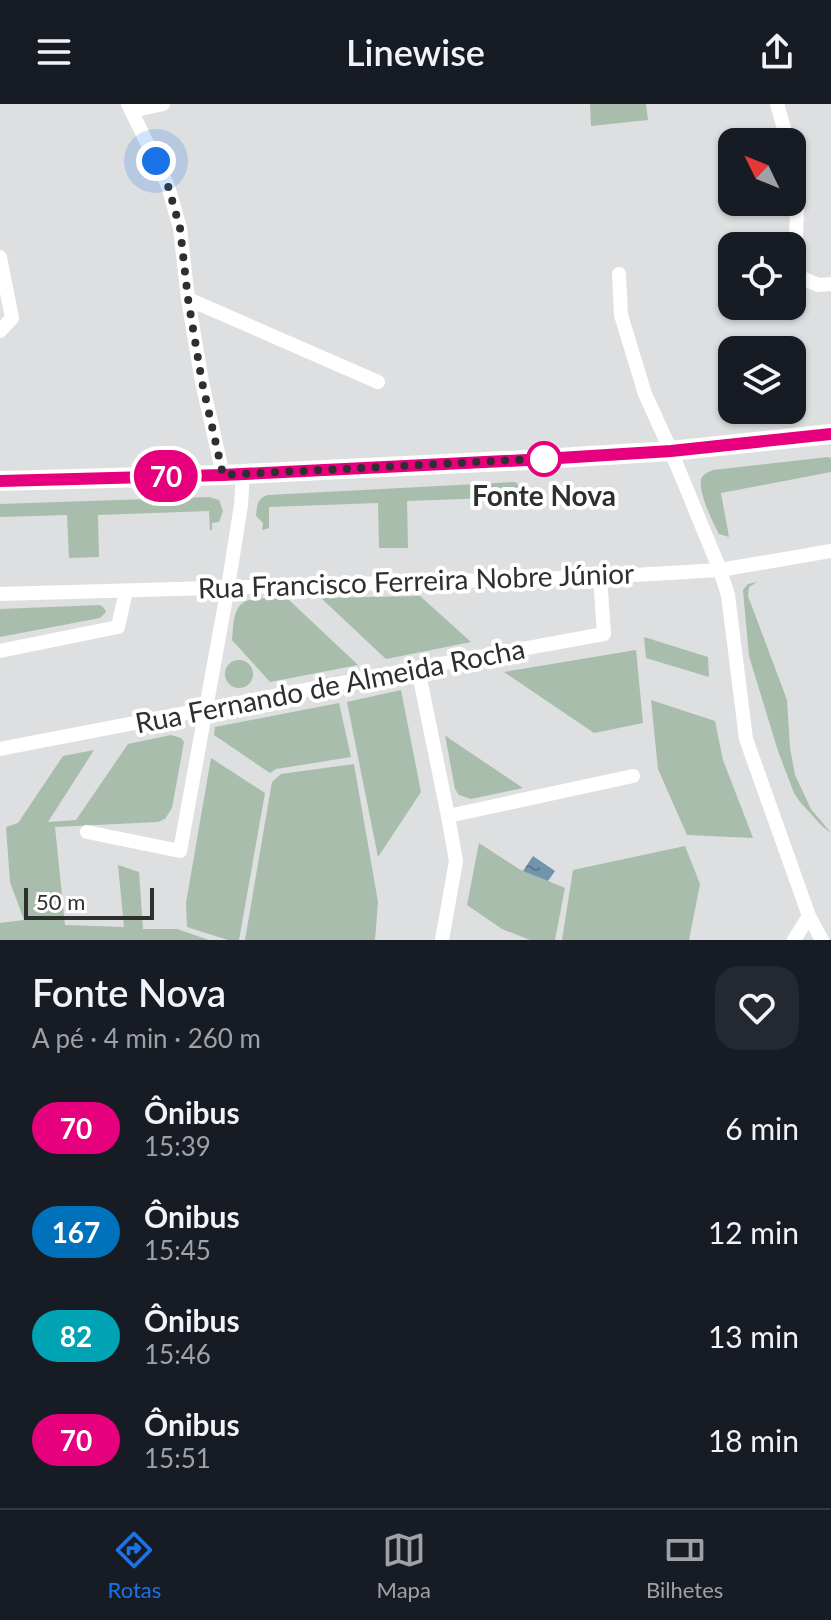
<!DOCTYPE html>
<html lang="pt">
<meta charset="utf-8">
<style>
body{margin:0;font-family:Lato,sans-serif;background:#242831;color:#f1f3f6;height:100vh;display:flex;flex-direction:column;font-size:30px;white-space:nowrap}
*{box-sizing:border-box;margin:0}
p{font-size:26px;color:#9ea1a6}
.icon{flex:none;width:44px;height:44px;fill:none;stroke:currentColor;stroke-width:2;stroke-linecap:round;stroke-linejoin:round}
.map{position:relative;height:836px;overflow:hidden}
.drawer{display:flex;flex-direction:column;background:#171b24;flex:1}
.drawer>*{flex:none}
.badge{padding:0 16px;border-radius:26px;font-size:28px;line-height:52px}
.needle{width:52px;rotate:313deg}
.tools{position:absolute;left:718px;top:24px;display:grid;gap:16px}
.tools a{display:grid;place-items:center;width:88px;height:88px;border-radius:16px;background:#171b24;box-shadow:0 2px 6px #0004;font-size:40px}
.scale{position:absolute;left:24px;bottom:20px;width:130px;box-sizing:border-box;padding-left:8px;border:4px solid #2e2f2f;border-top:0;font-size:22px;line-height:28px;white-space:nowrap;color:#2e2f2f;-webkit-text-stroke:6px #fff;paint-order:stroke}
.you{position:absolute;width:40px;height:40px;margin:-20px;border:6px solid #fff;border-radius:50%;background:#1a73e8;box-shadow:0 0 0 12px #1a73e833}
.map>.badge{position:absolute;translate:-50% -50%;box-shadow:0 0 0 4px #fff}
.round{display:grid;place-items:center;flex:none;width:84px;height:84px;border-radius:24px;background:#242831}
.headline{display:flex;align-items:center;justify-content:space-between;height:136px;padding:0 32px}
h1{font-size:38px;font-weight:600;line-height:60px}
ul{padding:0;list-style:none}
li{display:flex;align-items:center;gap:24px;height:104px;padding:0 32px}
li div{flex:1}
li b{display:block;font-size:30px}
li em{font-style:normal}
li .badge{min-width:88px;font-weight:700;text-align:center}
header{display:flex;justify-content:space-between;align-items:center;height:104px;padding:0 32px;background:#171b24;font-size:36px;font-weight:600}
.menu{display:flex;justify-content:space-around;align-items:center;height:112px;border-top:2px solid #363941;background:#171b24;font-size:22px;color:#9ea1a6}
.menu a{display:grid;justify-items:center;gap:4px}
.menu .on{color:#1a73e8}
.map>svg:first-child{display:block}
</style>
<header><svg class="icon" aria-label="menu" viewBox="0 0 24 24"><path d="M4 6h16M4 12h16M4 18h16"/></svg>Linewise<svg class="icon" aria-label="share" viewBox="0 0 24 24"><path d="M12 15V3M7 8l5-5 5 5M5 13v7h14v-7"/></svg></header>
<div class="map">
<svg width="831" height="836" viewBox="0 0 831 836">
<defs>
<pattern id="water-ripples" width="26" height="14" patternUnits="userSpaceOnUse" patternTransform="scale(2)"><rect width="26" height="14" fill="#7094ab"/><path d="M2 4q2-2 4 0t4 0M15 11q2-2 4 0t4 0" fill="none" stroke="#5c798c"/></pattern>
</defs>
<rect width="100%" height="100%" fill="#dedfe0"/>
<g fill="#a8bdab">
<polygon points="590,0 646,0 648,16 591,22"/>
<path d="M828,353L831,354V368L721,389L729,433L719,430C713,419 696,384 702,373C705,369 709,368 713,366Z"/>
<path d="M515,378L521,383L522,401L518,406L517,393L407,397L408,444H379L378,399L269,403V424L262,426L263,419L256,412C257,402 257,394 268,391Z"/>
<polygon points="209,393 219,396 223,407 219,418 212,419 212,426 210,426 209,407 98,411 99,453 69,454 67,411 0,413 0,400"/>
<polygon points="757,478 749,483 748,492 787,596 790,644 795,671 811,705 831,729 822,722 800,698 794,689 778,647 749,552 743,486 748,480"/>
<polygon points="420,492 471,538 386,555 321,494"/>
<path d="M288,495L358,561L270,578L232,536C233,526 233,512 238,504C246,490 274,495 288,495Z"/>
<polygon points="100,501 104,504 106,508 100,514 0,533 0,505"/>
<polygon points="644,533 708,553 709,573 646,554"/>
<polygon points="636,546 643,619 594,629 504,568"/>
<circle cx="239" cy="570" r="14"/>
<polygon points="401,586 421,688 378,753 347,598"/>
<polygon points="651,596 715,617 723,656 753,734 687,731 658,665"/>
<polygon points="339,599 351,653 276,665 270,669 214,631 215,623"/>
<polygon points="171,631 181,634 184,638 172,704 165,715 158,718 55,723 65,821 124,823 118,761 139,768 143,825 177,825 209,836 0,836 0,819 24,816 10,778 6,723 18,719 63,652 94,646 48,718 76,716 128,640"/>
<polygon points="445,631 450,635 523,684 471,695 459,691 455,685"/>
<polygon points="211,654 265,689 239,836 228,836 187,823 186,799"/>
<polygon points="354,660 378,798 375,836 245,836 272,678 281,670"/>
<polygon points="479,739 519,765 565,784 555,836 530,836 502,825 467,801"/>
<polygon points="685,742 700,780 689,836 562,836 573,766"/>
</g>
<polygon fill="url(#water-ripples)" points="533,752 555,767 548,777 523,767"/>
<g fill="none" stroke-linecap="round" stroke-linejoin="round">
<g stroke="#fff" stroke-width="14">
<polyline points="128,0 168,82 180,124 188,195 202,278 223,371"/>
<polyline points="777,0 788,38"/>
<polyline points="132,7 163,0"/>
<polyline points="792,51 798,73 795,171 818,181 831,180"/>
<polyline points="0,153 12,214 0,227"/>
<polyline points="619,170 621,211 645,290 671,347 720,466 728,491 746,635 809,812 822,836"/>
<polyline points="188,195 378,278"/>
<polyline points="0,490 600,473 720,466 831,447"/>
<polyline points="0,547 118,523 126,487"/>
<polyline points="418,565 448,712 456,757 442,836"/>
<polyline points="0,645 445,559 604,530 600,473"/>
<polyline points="448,712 633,672"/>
<polyline points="87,728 180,747 228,483 241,401 243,369"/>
<polyline points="794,836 809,812"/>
</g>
<polyline stroke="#fff" stroke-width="20" points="0,377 223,371 527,356 671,347 831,330"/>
</g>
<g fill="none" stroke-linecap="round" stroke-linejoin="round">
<defs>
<polyline id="line" points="0,377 223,371 527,356 671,347 831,330"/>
</defs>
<use href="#line" stroke="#fff" stroke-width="18"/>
<use href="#line" stroke="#e6007e" stroke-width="12"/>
<polyline stroke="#2e2f2f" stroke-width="8" stroke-dasharray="0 14.4" points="156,57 168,82 180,124 188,195 202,278 223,371 556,354 544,355"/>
</g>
<circle fill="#fff" stroke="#e6007e" stroke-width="4" cx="544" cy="355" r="16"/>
<g text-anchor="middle" stroke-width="8" stroke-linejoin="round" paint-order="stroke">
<g font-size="28" font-weight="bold" fill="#2e2f2f" stroke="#fff">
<text x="544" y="402">Fonte Nova</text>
</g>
<g font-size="28" fill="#2e2f2f" stroke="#fff">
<text transform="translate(416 477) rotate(-2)" y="10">Rua Francisco Ferreira Nobre Júnior</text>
<text transform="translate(330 582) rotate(-11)" y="10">Rua Fernando de Almeida Rocha</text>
</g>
</g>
</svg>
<div class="tools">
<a><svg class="needle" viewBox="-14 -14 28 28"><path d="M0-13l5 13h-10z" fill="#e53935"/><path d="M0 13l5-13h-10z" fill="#9ea1a6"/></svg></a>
<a><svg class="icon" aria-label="locate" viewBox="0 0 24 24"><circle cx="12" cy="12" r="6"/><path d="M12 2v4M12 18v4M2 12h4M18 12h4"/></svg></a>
<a><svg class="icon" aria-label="layers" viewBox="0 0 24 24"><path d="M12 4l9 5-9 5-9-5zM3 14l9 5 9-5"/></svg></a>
</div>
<div class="scale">50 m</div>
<div class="you" style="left:156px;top:57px"></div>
<b class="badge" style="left:166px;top:372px;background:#e6007e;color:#fff">70</b>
</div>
<section class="drawer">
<div class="headline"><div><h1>Fonte Nova</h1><p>A pé · 4 min · 260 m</p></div><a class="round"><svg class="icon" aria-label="heart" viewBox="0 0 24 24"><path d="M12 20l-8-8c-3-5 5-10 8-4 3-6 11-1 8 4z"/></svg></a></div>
<ul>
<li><span class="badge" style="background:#e6007e;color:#fff">70</span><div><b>Ônibus</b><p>15:39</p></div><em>6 min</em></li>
<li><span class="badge" style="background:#0072bc;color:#fff">167</span><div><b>Ônibus</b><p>15:45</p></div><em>12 min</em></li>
<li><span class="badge" style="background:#00a3b4;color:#fff">82</span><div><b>Ônibus</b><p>15:46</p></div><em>13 min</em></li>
<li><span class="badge" style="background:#e6007e;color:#fff">70</span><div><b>Ônibus</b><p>15:51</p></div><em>18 min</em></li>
</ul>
</section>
<nav class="menu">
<a class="on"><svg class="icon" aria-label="directions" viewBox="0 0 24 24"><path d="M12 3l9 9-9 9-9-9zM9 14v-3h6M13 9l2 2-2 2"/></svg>Rotas</a>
<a><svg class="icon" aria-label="map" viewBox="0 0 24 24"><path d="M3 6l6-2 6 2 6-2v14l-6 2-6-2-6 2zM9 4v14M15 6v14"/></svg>Mapa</a>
<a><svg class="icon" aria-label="tickets" viewBox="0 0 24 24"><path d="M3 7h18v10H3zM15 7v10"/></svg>Bilhetes</a>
</nav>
